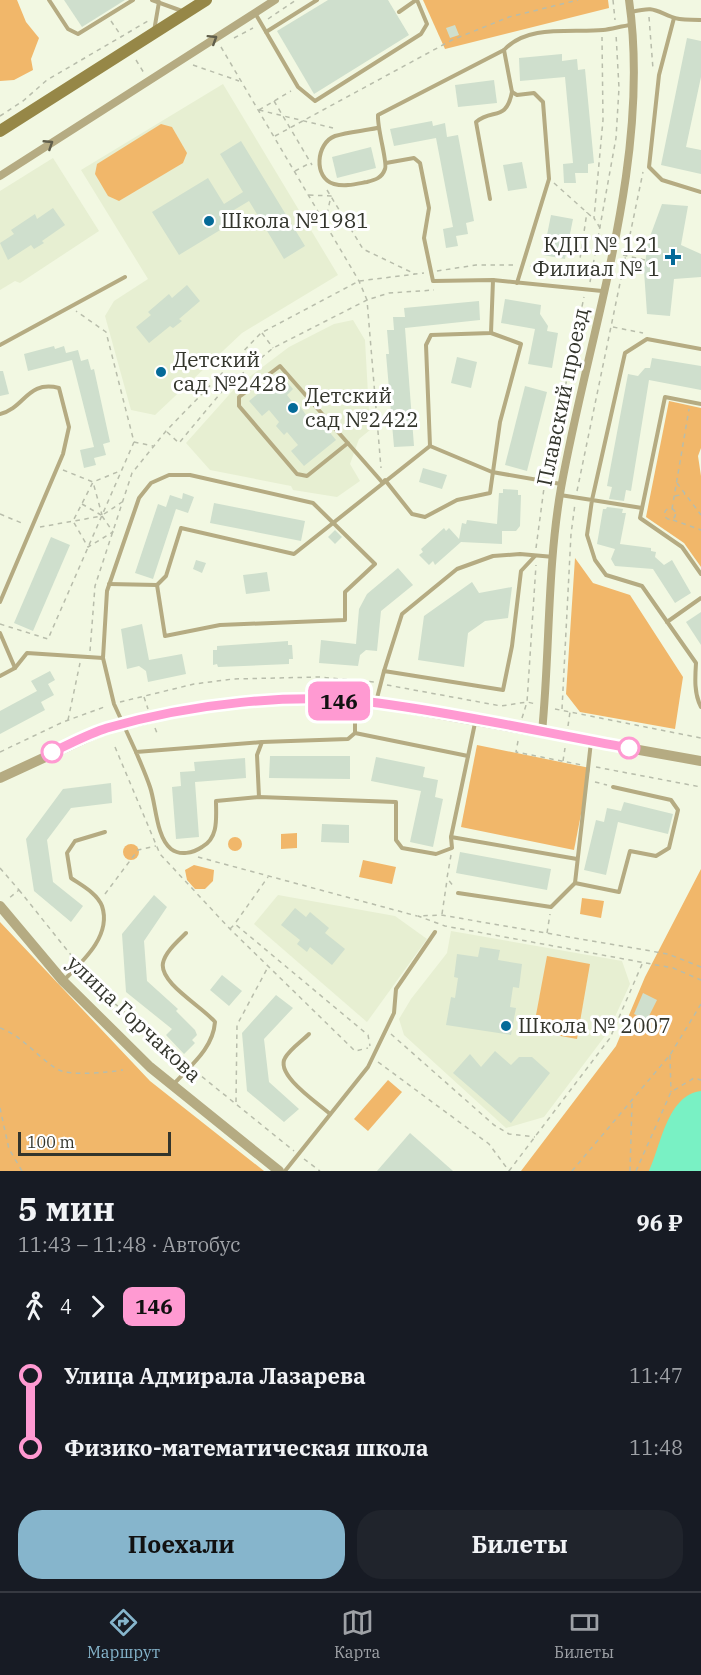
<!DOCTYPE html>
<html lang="ru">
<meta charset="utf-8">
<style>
body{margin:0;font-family:"IBM Plex Serif",serif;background:#20242c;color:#f1f3f6;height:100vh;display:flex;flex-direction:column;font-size:22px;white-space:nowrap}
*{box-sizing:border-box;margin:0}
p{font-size:20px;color:#9ea1a6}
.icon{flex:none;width:33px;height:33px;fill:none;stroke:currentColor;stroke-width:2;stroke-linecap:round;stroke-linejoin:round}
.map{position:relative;height:1171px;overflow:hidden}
.details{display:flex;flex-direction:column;background:#171b24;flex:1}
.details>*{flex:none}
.badge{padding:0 12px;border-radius:9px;font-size:21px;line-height:39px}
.scale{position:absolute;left:18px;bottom:15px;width:153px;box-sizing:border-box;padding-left:6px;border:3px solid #33352c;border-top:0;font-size:16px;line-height:21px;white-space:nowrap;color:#33352c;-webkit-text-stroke:4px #fff;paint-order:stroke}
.map>.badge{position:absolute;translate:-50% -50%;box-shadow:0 0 0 3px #fff}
.legs{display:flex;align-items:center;gap:9px;height:66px;padding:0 18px;font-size:20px}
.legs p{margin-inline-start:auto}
.head{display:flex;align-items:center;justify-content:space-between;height:102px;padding:0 18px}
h1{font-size:33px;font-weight:800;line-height:45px}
.button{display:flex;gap:12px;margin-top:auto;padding:12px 18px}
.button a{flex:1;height:69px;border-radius:24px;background:#86b5cc;color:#111;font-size:24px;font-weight:800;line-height:69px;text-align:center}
.button a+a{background:#20242c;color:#f1f3f6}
ul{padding:0 18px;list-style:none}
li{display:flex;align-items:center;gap:21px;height:72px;font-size:22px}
li i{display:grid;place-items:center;width:9px;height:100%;margin:0 8px;background:currentColor}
li i::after{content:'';width:15px;height:15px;margin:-8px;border:4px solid;border-radius:50%;background:#171b24}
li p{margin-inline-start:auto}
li:first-child i{background:linear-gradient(#0000 50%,currentColor 0)}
li:last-child i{background:linear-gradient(currentColor 50%,#0000 0)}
.tab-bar{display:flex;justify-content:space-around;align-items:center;height:84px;border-top:2px solid #363941;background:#171b24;font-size:16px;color:#9ea1a6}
.tab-bar a{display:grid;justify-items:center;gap:3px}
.tab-bar .current{color:#86b5cc}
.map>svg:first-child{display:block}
</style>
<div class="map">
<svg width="701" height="1171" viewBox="0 0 701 1171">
<rect width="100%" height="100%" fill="#f2f8e2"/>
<g fill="#e7efd2">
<polygon points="223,84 338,275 242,333 155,415 131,410 105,316 114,301 148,279 81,170"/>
<polygon points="53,158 99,231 20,283 15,281 0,290 0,191"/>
<polygon points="353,320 365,340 370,430 359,439 350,464 360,481 337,497 293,490 291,486 210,470 186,443 236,387 289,347 334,324"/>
<polygon points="278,895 395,916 427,939 367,1022 254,924"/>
<polygon points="451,931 622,961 630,984 608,1032 544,1117 506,1128 404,1035 399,1019 411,999 447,953"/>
</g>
<g fill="#f1b76a">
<polygon points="0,0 17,0 26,22 39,38 31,59 33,70 14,80 0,81"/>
<polygon points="423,0 608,0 609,8 445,49"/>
<polygon points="161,124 172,127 187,153 183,163 119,201 108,196 95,174 97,164"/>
<polygon points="669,401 701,408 701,448 698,456 701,476 701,567 684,543 646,517"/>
<polygon points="575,558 593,583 630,595 683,677 675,729 580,712 566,694"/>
<polygon points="477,745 590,768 574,850 461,827"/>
<polygon points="297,833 297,848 281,849 281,834"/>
<circle cx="235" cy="844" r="7"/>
<circle cx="131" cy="852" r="8"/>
<polygon points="363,860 396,867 392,884 359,877"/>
<polygon points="194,865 214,870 213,881 205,889 195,889 187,880 185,870"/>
<polygon points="701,869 701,1171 521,1171 616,1046 645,977"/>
<polygon points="582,898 604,901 601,918 580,914"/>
<polygon points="0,922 150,1081 264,1171 0,1171"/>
<polygon points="547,956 590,964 577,1039 533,1031"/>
<polygon points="388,1080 402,1092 368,1131 354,1119"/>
</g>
<path fill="#79f1c4" d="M701,1091V1171H649C661,1146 667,1095 701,1091Z"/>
<g fill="#cfdfcd">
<polygon points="64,0 125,0 82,27"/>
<polygon points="328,0 388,0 409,35 314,94 277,31"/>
<polygon points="455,25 459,35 450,38 446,28"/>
<polygon points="687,38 701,41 701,77 686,147 701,150 701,174 661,165"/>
<polygon points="562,54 562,61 577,59 578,70 585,69 594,163 588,164 588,173 575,173 576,183 564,183 563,164 573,163 565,77 520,81 519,58"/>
<polygon points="494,80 497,103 458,107 455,85"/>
<polygon points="432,121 433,126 445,123 447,137 458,135 474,221 466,223 468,234 456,236 458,246 446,248 443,229 453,227 436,138 394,146 390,129"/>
<polygon points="241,141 305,246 284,259 249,201 229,213 235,221 179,255 152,212 208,178 224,204 243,192 220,154"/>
<polygon points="371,147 376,168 337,178 332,157"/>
<polygon points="522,162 527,188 508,191 503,165"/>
<polygon points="662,204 688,206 681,245 701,254 701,277 674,279 670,316 647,314 644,271 648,242"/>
<polygon points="53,208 65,225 42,241 44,243 34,249 31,245 8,260 0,243 14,234 11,230 35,214 37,219"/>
<polygon points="551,215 573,219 565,259 543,255"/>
<polygon points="187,285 200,301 179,319 182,321 173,328 170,326 149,343 136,327 151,315 148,312 169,294 172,298"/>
<polygon points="505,299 541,305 540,314 548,326 547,331 558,333 552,368 528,364 535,329 501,323"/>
<polygon points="479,301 480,320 405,328 414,446 394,447 386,354 389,354 387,330 394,330 393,317 405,317 404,308"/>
<polygon points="54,346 55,349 64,346 66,353 78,350 81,361 88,359 91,370 94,369 110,442 103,444 106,455 94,458 96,465 84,468 80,450 94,447 72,360 28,371 24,354"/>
<polygon points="457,357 477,362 471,388 451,383"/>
<polygon points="652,358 701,366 701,390 649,380 631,491 626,490 624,501 609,499 612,487 607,486 628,374 638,376 645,368 650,368"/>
<polygon points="0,371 3,371 9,394 0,396"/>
<polygon points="281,375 293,389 287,395 297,408 300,406 315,429 322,423 336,440 304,466 291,451 298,445 287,432 284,435 276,426 279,422 269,410 262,416 249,401"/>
<polygon points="525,386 547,392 527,471 505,465"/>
<polygon points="423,468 447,475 442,489 419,482"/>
<polygon points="503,489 518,490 518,495 521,495 520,526 516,531 502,531 502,544 461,542 435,565 433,561 429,565 419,555 423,552 421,549 444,528 446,531 449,528 459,539 462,523 466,524 467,520 497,524 499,493 503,493"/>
<polygon points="183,493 194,497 188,513 176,509 153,579 135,573 158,504 166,507 170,495 182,499"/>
<polygon points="214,503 305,521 301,541 210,523"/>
<polygon points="607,507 623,509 622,513 626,513 620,544 651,548 651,551 656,552 655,557 664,565 672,560 691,593 675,603 653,569 615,566 611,559 615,549 597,544 603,509 606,509"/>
<polygon points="335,530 342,537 335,544 328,537"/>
<polygon points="51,537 70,545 33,631 14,623"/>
<polygon points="196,560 206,563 202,573 193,569"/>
<polygon points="398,568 413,585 381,611 377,651 366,650 360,655 358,666 319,663 321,640 356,644 359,609 367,594"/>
<polygon points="267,572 270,591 246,594 243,575"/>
<polygon points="472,582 479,593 512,587 508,618 485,621 468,633 464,667 418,660 424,616"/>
<polygon points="701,612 701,645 686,622"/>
<polygon points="142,624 149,660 182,654 186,674 148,682 146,671 139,666 127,669 121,629"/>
<polygon points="288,641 288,645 292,645 293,659 289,659 289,664 218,667 217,664 213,665 213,650 217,650 217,646"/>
<polygon points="50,671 55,680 48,684 54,695 41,702 45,710 0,734 0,711 37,691 31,681"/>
<polygon points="270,756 350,756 350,779 269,778"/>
<polygon points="376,757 425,767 423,777 438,780 435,797 443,799 433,847 410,842 421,791 371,781"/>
<polygon points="245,758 246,778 195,782 199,837 176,839 172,787 181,786 180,772 195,771 194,762"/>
<polygon points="111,783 112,803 71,808 47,840 53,882 83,906 71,922 34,891 26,839 63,789"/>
<polygon points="624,802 673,814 668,834 618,822 606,875 584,870 596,820 604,822 607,808 621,811"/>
<polygon points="322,824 349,825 349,843 321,842"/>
<polygon points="460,852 551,869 547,890 456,873"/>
<polygon points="154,895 167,907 144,941 147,981 178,1009 176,1011 195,1030 197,1035 192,1040 195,1043 184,1054 166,1035 172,1029 126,992 122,934"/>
<polygon points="295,908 306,917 310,912 329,928 325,933 345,949 332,965 310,947 307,952 297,944 300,940 281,925"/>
<polygon points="480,947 500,950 498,960 522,964 519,988 513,987 510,1007 516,1008 511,1035 446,1025 451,997 455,998 458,978 454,977 457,954 478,957"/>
<polygon points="222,975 242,991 229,1006 210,990"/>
<polygon points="643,993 657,1000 647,1020 634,1014"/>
<polygon points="276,995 293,1008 264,1039 269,1082 299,1109 284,1122 247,1091 242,1033"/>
<polygon points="495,1051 511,1065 519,1057 532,1057 550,1073 511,1123 453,1073 470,1054 481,1067"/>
<polygon points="410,1133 453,1171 377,1171"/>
</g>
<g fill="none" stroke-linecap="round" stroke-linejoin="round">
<g stroke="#b8bdab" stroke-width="1.5" stroke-dasharray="4.5 4.5" stroke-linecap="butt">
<polyline points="613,0 615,20"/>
<polyline points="649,17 653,69"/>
<polyline points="268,19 296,0"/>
<polyline points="111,21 122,37"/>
<polyline points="234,38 253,28"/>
<polyline points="221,47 359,281 367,300 389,293 434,290"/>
<polyline points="136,60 144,73"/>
<polyline points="193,65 239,81"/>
<polyline points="274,101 312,165"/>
<polyline points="259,110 333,128"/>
<polyline points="259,110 291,91"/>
<polyline points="0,116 23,101 47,80 148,21"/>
<polyline points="275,136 452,40 509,17 578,0"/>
<polyline points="295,171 310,163"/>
<polyline points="554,183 593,218"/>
<polyline points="327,190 363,249 415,274"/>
<polyline points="309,195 331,196 325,223"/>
<polyline points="600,228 594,218 603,120 602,37"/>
<polyline points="623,255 645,260"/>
<polyline points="530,266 578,272 587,212"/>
<polyline points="437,271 476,265 516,265"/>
<polyline points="579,272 591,278"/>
<polyline points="590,282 616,138 619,88 616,34"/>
<polyline points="613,327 643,333"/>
<polyline points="262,333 273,348"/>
<polyline points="217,381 224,388"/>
<polyline points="167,432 179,443 224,389 273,348 367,300 381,468"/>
<polyline points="134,442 153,446"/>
<polyline points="63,470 93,482 120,471"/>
<polyline points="547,474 584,297"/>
<polyline points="677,483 701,515"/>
<polyline points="577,491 643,172"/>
<polyline points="675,496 685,494"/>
<polyline points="82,504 101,515"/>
<circle cx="670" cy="514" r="5.5"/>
<polyline points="672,509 689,409"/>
<polyline points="0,514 24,524"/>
<polyline points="104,514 122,502"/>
<polyline points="673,520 701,530"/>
<polyline points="40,527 102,516 113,532 88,547 73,521 93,482 102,515"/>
<polyline points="536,548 544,488"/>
<polyline points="0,624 48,639 134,442 106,332 76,311"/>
<polyline points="90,651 95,586 132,473 166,431 261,333 359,281 424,273"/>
<polyline points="387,685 501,706 527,702 536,704"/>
<polyline points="144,697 148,709"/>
<polyline points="120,702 194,684 233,679 319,677 374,682"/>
<polyline points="555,709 701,738"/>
<polyline points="562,709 571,534 575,504"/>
<polyline points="522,718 527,702 536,565"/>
<polyline points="68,720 80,663"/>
<polyline points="568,726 570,712"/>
<polyline points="155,728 157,733"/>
<polyline points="518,741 516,752 582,765"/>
<polyline points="115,747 160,854 230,929 355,1051 368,1048"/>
<polyline points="0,752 63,722 107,706"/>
<polyline points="563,761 565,748"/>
<polyline points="596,767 701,787"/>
<polyline points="595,782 607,785"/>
<polyline points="451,855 447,878 454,887"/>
<polyline points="198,857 417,916"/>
<polyline points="0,868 19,890 8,899"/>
<polyline points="19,890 75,960"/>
<polyline points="105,894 138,850 156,846"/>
<polyline points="442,914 447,880"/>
<polyline points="236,922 268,877"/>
<polyline points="230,929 235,924 368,1035 370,1046"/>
<polyline points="547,933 550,914"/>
<polyline points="701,967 668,954 441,915 418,916 445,926 673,968 701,980"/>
<polyline points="84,970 114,1003 184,1062"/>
<path d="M0,1028C23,1036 37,1057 57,1069C70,1077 109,1072 123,1070"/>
<polyline points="391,1034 494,1125 509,1134 535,1137"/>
<polyline points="670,1055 671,1092"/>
<polyline points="378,1062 489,1144 509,1171"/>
<polyline points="195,1071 294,1151"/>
<polyline points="236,1102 237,1025 268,967"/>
<polyline points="0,1108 9,1149 22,1171"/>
<polyline points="304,1159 320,1171"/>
<polyline points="509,1171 610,1038 643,962"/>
<polyline points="572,1171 670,1055 701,1004"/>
<polyline points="630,1171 632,1103"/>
<polyline points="636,1171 671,1092 694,1078 701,1080"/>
</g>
<g stroke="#b5ab82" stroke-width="4">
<polyline points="49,0 68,29 78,34 133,0"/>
<polyline points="152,0 182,11"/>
<polyline points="399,12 416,0"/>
<path d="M631,12C654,7 652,9 672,17C680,21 692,19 701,20"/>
<polyline points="255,13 298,87 315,101 421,34 427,24 417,0"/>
<polyline points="674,18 659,75 649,167 662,180 701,192"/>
<polyline points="154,31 159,2"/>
<polyline points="266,32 317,0"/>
<path d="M377,128C363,131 348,132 335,136C316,143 313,178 334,184C345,187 356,184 367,182C375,180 382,178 385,169C388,163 377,129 378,115L504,50"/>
<polyline points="386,163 414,158 420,163 429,208 424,238 433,281 493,280 602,291"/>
<path d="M490,199L476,122C493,108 506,122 512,92"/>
<path d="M517,283L549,179L543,102L534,93L517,95L512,92L504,50C528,24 572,33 603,30C612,29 622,26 631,25"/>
<polyline points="0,345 125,277"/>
<polyline points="701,404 665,397 640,518 682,547 701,574"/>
<path d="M0,414C25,408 27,380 59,388L69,427L63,454L0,602"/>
<polyline points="348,443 307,476 297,474 239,406 239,397 280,366 382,482"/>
<polyline points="430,446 426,345 431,335 491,333 493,280"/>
<polyline points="430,446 492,472 561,484"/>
<polyline points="385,480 412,514 425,517 457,500 490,493 500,422 521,344 491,333"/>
<path d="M560,495L592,500L587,535L595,560L606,575L642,586L696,663C695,678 694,694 701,707"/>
<polyline points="642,508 592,500 625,353 647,339 701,349"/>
<polyline points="109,584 157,585 166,576 181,528 294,554 430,446"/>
<polyline points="667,622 701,598"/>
<polyline points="0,633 15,668"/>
<polyline points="103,658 114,704 136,752"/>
<polyline points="384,671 402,614 457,569 493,556 520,554 554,557"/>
<polyline points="0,676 15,668 27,653 103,658 107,591 139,498 151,483 169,475 190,475 313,503 375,564 345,592 345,620 220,625 165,636 157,585"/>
<polyline points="376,702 384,671 503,690 512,646 521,571 535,556"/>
<polyline points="355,733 468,756"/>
<path d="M262,742L136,752C141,764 146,775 150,787C156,804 156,837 171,849C180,856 193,853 202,847C219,838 216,817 216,801L259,797L396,802V840L402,848L436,854L452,848L451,837L475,723"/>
<polyline points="259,797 257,755 262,742 348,739 355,733 355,702"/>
<polyline points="451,837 577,859"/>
<polyline points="575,883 619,892 630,851 656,856 669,848 678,810 671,800 613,787"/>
<polyline points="458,893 551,907 575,883 591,742"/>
<path d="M63,981C82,962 112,936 102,906C97,893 81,885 71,878L67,853L75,841L105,832"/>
<path d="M309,1034C302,1041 290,1049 285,1058C275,1075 318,1103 330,1114"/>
<path d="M173,1085C190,1066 213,1049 215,1022C203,1007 159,983 163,963C165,952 178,941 186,933"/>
<polyline points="285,1171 368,1067 394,1013 396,989 435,932"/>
</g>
<g stroke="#b5ab82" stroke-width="8">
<polyline points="0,176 275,0"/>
<path d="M542,732C550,651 547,568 561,488C589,331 652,160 629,0"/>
</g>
<g stroke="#b5ab82" stroke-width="10">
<polyline points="0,778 106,729 191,709 246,701 299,700 376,703 701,761"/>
<polyline points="0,906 63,981 150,1067 279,1171"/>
</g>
<polyline stroke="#968747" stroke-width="12" points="0,131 206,0"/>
</g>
<defs><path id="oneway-chevron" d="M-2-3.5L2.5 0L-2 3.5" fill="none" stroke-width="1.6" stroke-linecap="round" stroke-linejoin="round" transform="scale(1.5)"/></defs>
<g stroke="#605e4a">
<use href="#oneway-chevron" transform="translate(213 39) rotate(-32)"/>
<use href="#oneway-chevron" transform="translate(49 144) rotate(-33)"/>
</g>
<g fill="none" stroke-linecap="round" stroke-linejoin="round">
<defs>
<path id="line-1" d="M52,752C70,744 88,734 107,728C190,704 292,692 378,703C462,714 546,733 629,748"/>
</defs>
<use href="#line-1" stroke="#fff" stroke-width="14"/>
<use href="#line-1" stroke="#ff9ad2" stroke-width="9"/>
</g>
<g fill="#046a98" stroke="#fff" stroke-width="2">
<circle cx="209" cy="221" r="6"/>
<path d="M670 248h6v6h6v6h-6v6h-6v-6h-6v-6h6z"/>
<circle cx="161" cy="372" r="6"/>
<circle cx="293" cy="408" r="6"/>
<circle cx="506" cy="1026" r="6"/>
</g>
<g fill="#fff" stroke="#ff9ad2" stroke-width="3">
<circle cx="629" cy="748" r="10"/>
<circle cx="52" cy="752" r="10"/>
</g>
<g text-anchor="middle" stroke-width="6" stroke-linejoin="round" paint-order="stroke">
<g font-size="21" fill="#33352c" stroke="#fff" text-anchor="start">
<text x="221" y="228">Школа №1981</text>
<text x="660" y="252" text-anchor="end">КДП № 121<tspan x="660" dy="24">Филиал № 1</tspan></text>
<text x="173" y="367">Детский<tspan x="173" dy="24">сад №2428</tspan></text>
<text x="305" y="403">Детский<tspan x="305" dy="24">сад №2422</tspan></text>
<text x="518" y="1033">Школа № 2007</text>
</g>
<g font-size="21" fill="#33352c" stroke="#fff">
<text transform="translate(563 397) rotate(-78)" y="7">Плавский проезд</text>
<text transform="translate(134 1019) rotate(43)" y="7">улица Горчакова</text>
</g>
</g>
</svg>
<div class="scale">100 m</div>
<b class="badge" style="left:339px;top:701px;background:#ff9ad2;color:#111">146</b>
</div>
<section class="details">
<div class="head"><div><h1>5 мин</h1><p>11:43 – 11:48 · Автобус</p></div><b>96 ₽</b></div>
<div class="legs"><svg class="icon" aria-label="walk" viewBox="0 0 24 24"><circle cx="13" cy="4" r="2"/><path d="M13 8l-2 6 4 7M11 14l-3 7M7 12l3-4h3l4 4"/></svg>4<svg class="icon" aria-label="forward" viewBox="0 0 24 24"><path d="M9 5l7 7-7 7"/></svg><b class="badge" style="background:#ff9ad2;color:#111">146</b></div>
<ul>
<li><i style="color:#ff9ad2"></i><b>Улица Адмирала Лазарева</b><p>11:47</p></li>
<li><i style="color:#ff9ad2"></i><b>Физико-математическая школа</b><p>11:48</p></li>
</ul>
<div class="button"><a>Поехали</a><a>Билеты</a></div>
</section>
<nav class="tab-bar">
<a class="current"><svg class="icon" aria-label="directions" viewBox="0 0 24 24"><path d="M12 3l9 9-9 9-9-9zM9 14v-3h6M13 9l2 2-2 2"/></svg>Маршрут</a>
<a><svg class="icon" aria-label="map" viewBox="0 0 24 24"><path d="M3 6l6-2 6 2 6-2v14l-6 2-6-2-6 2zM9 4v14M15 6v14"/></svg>Карта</a>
<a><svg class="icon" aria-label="tickets" viewBox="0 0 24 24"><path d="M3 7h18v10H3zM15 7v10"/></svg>Билеты</a>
</nav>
